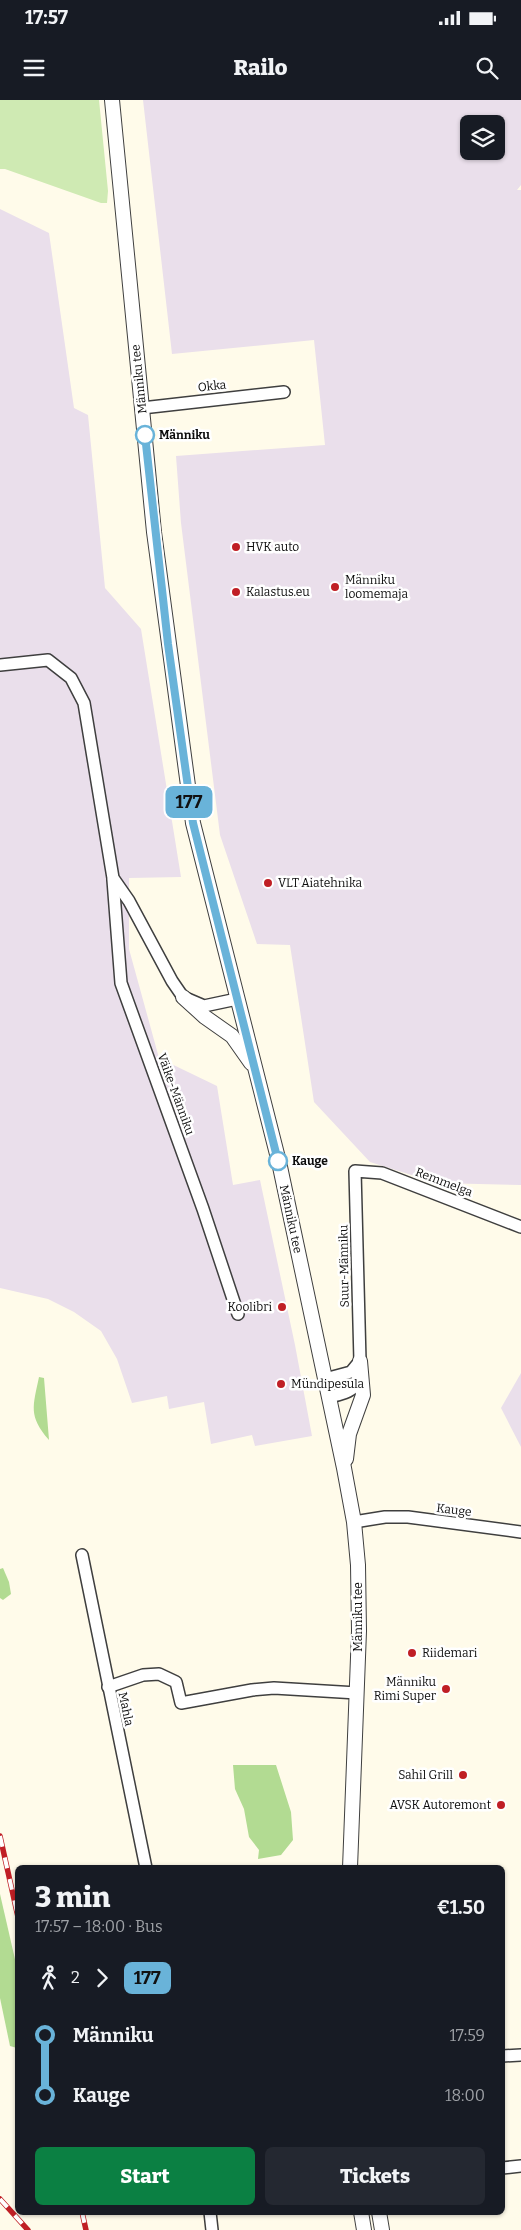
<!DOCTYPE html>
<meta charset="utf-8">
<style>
body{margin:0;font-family:Bitter,serif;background:#242831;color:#f1f3f6;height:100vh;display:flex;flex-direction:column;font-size:19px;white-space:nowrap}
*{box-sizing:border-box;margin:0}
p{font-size:16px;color:#9ea1a6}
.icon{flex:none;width:28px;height:28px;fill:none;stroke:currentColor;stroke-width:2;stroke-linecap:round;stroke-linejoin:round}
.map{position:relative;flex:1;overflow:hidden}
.side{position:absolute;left:15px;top:1765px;width:490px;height:350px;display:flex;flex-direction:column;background:#171b24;border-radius:8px;box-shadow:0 1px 4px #0004}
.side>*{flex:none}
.badge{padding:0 10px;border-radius:8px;font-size:18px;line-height:32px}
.controls{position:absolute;left:460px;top:15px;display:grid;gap:10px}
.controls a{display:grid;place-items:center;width:45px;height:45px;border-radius:8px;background:#171b24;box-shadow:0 1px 4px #0004;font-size:25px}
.map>.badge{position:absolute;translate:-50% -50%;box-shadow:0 0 0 2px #fff}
.legs{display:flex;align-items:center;gap:8px;height:55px;padding:0 20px;font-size:16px}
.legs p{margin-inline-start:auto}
.summary{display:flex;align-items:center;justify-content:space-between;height:85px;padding:0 20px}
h1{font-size:28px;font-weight:800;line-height:38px}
.primary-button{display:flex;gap:10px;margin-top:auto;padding:10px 20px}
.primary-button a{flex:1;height:58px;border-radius:8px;background:#0b8043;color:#fff;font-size:20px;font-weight:800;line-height:58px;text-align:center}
.primary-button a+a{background:#242831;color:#f1f3f6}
ul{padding:0 20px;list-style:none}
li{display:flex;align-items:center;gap:18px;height:60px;font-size:19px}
li i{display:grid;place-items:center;width:8px;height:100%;margin:0 6px;background:currentColor}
li i::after{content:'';width:12px;height:12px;margin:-6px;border:4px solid;border-radius:50%;background:#171b24}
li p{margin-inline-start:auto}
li:first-child i{background:linear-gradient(#0000 50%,currentColor 0)}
li:last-child i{background:linear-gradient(currentColor 50%,#0000 0)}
.status{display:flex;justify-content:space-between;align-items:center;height:35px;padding:0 25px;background:#171b24;direction:ltr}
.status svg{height:14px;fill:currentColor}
header{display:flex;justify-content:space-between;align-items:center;height:65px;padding:0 20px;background:#171b24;font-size:22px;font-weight:800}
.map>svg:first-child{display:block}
</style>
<div class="status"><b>17:57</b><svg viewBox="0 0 49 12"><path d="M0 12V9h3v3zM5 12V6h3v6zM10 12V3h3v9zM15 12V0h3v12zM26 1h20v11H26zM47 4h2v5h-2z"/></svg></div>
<header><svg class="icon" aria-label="menu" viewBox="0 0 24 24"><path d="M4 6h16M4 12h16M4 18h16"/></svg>Railo<svg class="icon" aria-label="search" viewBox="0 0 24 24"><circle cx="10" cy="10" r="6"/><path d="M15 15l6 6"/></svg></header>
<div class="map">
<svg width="521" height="2130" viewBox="0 0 521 2130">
<rect width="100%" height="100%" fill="#fffbea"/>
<g fill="#eadfeb" fill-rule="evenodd">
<path d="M143,0H521V85L517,90H521V1085L437,1083L370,1062L314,1002L290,845L257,844L220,735L181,423L176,356L325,345L314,240L172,254ZM469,24H496V51H469Z"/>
<polygon points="0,109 49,133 74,308 88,315 105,488 141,529 181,777 129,778 129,849 159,958 217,986 233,1085 260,1080 295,1245 312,1336 255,1346 252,1335 211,1344 204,1302 169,1309 167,1296 132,1303 117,1259 101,1231 74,1212 48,1199 0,1188"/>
<polygon points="521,1273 521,1347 501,1308"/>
</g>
<polygon fill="#cfeab3" points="0,0 99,0 108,91 107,103 101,103 5,69 0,69"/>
<g fill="#b2db92">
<path d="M39,1277L44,1278L49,1340C28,1316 33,1306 39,1277Z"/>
<polygon points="3,1468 9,1482 11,1494 3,1500 0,1498 0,1469"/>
<polygon points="233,1665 276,1665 291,1712 293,1740 281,1755 258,1759 259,1750 249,1737 244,1709 235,1689"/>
<polygon points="0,1794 17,1868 17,1948 10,1946 0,1898"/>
</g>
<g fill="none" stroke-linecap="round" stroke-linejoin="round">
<defs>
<g id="minor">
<polyline points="142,308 284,292"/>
<polyline points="0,565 48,560 71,578 84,603 113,778 129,801 172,881 183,897 204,906 237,899"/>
<polyline points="113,780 121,883 203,1109 238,1214"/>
<polyline points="325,1279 351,1272 360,1261"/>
<path d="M329,1297C356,1291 358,1288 360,1261L355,1071L382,1073L521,1127"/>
<polyline points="354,1422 385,1417 408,1417 521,1432"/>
<polyline points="82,1455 146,1768"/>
<polyline points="108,1587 143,1575 159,1574 176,1582 181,1603 252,1590 274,1588 357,1593"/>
<polyline points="502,1956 521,1955"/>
<polyline points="502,2068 521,2066"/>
<polyline points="210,2112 212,2130"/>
</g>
<g id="tertiary">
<polyline points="112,0 154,432 193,723 279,1062 344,1368 354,1422 358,1465 359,1531 350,1768"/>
<polyline points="183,897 205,917 232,936 251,963"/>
<polyline points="346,1359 349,1334 363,1295 360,1261"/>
<polyline points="361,2112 364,2130"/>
<polyline points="379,2112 382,2130"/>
</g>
</defs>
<use href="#minor" stroke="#3f3f3f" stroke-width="14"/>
<use href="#tertiary" stroke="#3f3f3f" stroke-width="16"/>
<use href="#minor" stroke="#fff" stroke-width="11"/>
<use href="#tertiary" stroke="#fff" stroke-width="14"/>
<defs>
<g id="rail">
<polyline points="0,1736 18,1817"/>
<polyline points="0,2099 28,2130"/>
<polyline points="82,2112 86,2130"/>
</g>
</defs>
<use href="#rail" stroke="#c01f25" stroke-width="5.5"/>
<use href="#rail" stroke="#fff" stroke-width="4" stroke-dasharray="11" stroke-linecap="butt"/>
</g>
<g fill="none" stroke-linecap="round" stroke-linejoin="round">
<defs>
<polyline id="line-1" points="145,335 168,544 193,723 278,1061"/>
</defs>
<use href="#line-1" stroke="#fff" stroke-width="11"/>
<use href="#line-1" stroke="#69b3d9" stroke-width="8"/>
</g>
<g fill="#fff" stroke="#69b3d9" stroke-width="2.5">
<circle cx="145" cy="335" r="9"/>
<circle cx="278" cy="1061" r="9"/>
</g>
<g fill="#c01f25" stroke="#fff" stroke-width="2">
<circle cx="236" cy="447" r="5"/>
<circle cx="335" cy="487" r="5"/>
<circle cx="236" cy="492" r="5"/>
<circle cx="268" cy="783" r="5"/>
<circle cx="282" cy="1207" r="5"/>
<circle cx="281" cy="1284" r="5"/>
<circle cx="412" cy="1553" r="5"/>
<circle cx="446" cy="1589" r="5"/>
<circle cx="463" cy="1675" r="5"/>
<circle cx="501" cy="1705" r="5"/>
</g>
<g text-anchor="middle" stroke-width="5" stroke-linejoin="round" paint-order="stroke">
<g font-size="12" fill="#0c0c0c" stroke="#fff">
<text transform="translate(139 279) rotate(-96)" y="4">Männiku tee</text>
<text transform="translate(212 286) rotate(-6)" y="4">Okka</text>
<text transform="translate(176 994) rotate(70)" y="4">Väike-Männiku</text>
<text transform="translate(444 1082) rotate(21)" y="4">Remmelga</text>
<text transform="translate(291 1119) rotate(78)" y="4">Männiku tee</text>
<text transform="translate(344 1166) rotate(-91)" y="4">Suur-Männiku</text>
<text transform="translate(454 1410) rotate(7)" y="4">Kauge</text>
<text transform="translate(358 1517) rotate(-90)" y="4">Männiku tee</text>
<text transform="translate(126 1609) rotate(78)" y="4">Mahla</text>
</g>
<g font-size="12" font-weight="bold" fill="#0c0c0c" stroke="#fff" text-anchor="start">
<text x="159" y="339">Männiku</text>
<text x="292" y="1065">Kauge</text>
</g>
<g font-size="12" fill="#0c0c0c" stroke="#fff" text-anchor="start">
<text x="246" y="451">HVK auto</text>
<text x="345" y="484">Männiku<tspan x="345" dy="14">loomemaja</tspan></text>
<text x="246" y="496">Kalastus.eu</text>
<text x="278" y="787">VLT Aiatehnika</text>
<text x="272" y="1211" text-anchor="end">Koolibri</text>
<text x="291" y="1288">Mündipesula</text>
<text x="422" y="1557">Riidemari</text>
<text x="436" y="1586" text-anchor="end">Männiku<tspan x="436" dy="14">Rimi Super</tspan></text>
<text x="453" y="1679" text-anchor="end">Sahil Grill</text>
<text x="491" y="1709" text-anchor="end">AVSK Autoremont</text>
</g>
</g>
</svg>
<div class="controls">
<a><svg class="icon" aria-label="layers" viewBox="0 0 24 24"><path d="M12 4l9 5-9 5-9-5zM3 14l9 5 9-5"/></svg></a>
</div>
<b class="badge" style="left:189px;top:702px;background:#69b3d9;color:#111">177</b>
<section class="side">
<div class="summary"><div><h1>3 min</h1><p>17:57 – 18:00 · Bus</p></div><b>€1.50</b></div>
<div class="legs"><svg class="icon" aria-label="walk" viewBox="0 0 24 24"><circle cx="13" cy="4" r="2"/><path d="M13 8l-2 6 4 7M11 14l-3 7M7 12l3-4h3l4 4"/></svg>2<svg class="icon" aria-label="forward" viewBox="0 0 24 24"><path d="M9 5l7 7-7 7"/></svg><b class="badge" style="background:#69b3d9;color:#111">177</b></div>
<ul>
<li><i style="color:#69b3d9"></i><b>Männiku</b><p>17:59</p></li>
<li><i style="color:#69b3d9"></i><b>Kauge</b><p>18:00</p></li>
</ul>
<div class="primary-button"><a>Start</a><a>Tickets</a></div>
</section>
</div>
